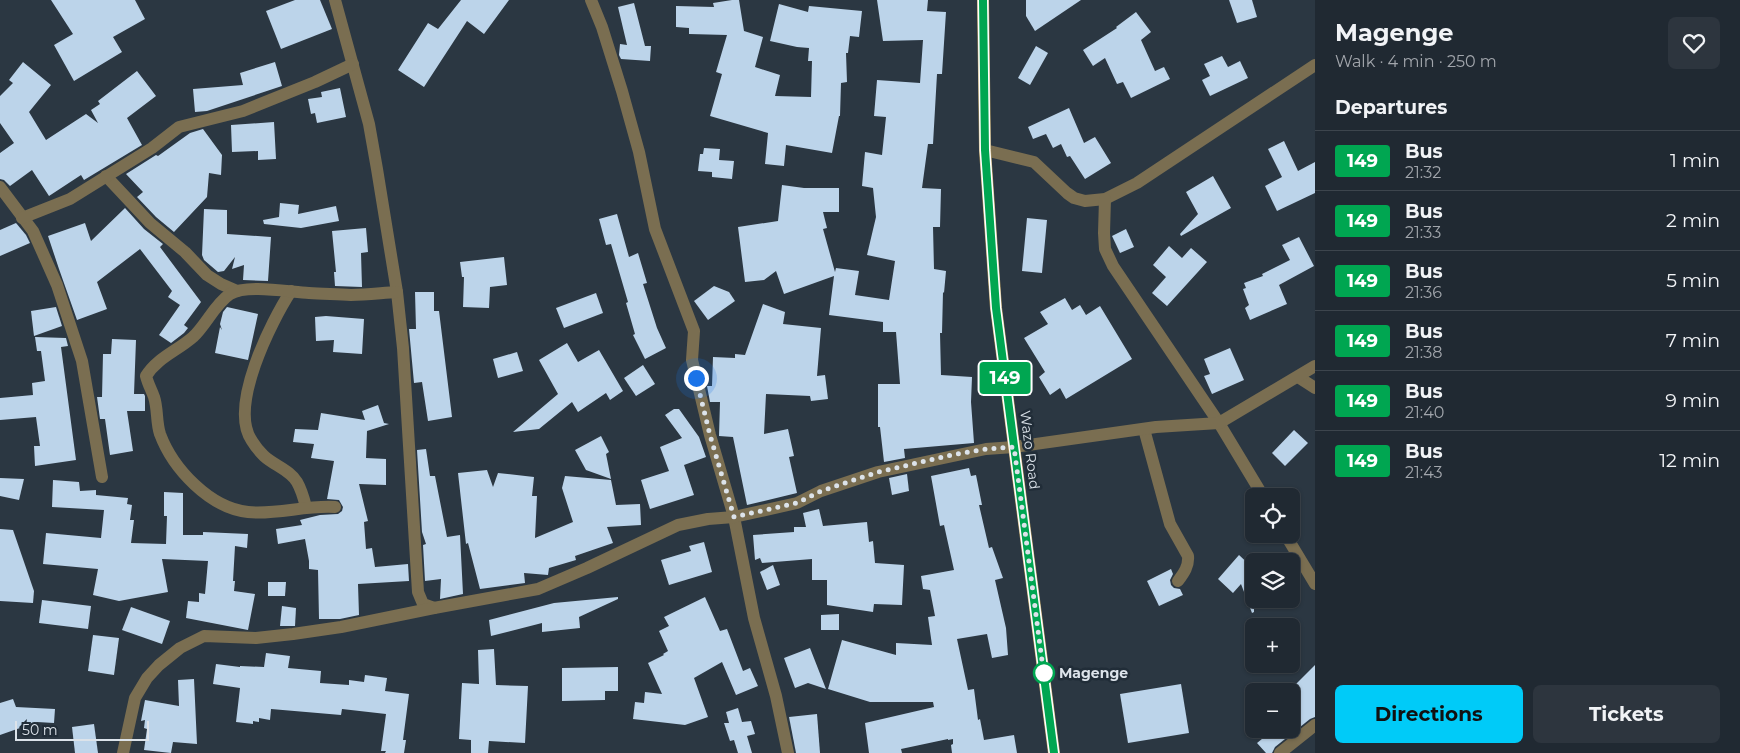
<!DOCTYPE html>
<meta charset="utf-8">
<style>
body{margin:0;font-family:Montserrat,sans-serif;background:#2d353e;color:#f1f3f6;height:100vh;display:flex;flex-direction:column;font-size:19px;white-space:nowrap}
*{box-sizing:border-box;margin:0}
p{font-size:16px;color:#a2a6ac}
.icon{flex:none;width:28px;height:28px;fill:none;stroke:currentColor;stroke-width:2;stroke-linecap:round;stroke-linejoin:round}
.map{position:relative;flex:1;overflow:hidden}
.panel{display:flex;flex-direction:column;background:#202932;width:425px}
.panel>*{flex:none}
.badge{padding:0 10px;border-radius:4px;font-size:18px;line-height:32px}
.controls{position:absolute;left:1245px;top:488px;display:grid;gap:10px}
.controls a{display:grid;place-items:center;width:55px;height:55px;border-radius:8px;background:#202932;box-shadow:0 1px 4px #0004,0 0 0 1px #3d454d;font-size:25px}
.scale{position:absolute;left:15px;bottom:12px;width:134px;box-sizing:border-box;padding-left:5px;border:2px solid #dce3ea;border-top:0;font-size:14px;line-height:18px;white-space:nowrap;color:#dce3ea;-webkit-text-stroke:4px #212d38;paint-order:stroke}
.you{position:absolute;width:25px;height:25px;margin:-12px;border:4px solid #fff;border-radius:50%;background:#1a73e8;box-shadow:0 0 0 8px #1a73e833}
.map>.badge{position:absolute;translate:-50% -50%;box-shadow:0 0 0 2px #fff}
h2{padding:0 20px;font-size:19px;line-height:45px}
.round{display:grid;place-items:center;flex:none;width:52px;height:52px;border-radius:8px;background:#2d353e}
.head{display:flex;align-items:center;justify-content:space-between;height:85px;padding:0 20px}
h1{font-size:24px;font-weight:700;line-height:38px}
.cta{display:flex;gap:10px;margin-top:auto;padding:10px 20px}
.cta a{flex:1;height:58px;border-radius:8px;background:#00cbf8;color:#111;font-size:20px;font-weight:700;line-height:58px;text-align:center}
.cta a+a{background:#2d353e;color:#f1f3f6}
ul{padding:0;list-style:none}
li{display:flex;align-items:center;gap:15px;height:60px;padding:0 20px;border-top:1px solid #3d454d}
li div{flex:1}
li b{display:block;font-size:19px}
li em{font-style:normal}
li .badge{min-width:55px;font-weight:700;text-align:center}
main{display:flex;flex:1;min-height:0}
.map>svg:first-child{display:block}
</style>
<main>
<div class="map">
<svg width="1315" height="753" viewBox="0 0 1315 753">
<rect width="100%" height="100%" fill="#2b3742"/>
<g fill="#bcd4ea">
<polygon points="51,0 135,0 145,19 113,37 122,52 74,81 54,45 73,34"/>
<polygon points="295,0 320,0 332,29 281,49 266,11"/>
<polygon points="461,0 509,0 484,34 467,21 424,87 398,70 428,23 438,29"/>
<polygon points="732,0 739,0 744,31 763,37 755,67 780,75 775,96 811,97 812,61 808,61 809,48 797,47 770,41 779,4 808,12 809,6 862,11 859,37 850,36 848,53 846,53 847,82 841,83 840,116 839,116 832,153 786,145 784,166 765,164 768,133 710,116 722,74 716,72 727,35 689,34 689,28 676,27 676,6 714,7 713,3"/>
<polygon points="877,0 928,0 927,11 946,12 942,74 937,74 933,144 928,144 922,188 941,189 940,227 933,227 934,269 946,271 944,293 943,292 942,333 940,333 941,375 972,377 971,402 974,443 904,449 905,458 884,462 880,427 878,427 878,384 900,384 896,332 883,332 883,322 829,315 834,276 784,294 776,271 764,280 745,282 738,227 778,221 782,185 804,188 839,188 839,212 823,212 827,228 823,229 835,272 836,268 859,271 855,295 889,300 895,261 867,255 876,217 873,188 862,186 865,152 882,155 886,117 874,116 877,80 920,83 923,40 883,41"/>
<polygon points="1026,0 1081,0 1035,31 1026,16"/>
<polygon points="1229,0 1252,0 1257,17 1237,23"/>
<polygon points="634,3 645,46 651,46 650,61 621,59 619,55 620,44 627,45 618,7"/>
<polygon points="1136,12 1151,32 1141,40 1155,71 1164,67 1170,79 1131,98 1123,82 1117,84 1105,58 1093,66 1083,50 1117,28 1116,27"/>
<polygon points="1036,46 1048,53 1030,85 1018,78"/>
<polygon points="1222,56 1228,67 1240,61 1248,78 1210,96 1202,80 1210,76 1204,64"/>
<polygon points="23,62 51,85 29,112 46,140 86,114 98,123 91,110 100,104 98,101 137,71 156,96 127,118 142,145 84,180 81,175 49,196 32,170 10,186 4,180 0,179 0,153 14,143 0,123 0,96 13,83 9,80"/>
<polygon points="275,62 282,86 207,111 195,112 193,89 243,85 240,73"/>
<polygon points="340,88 346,117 317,123 315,113 311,114 308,99 322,97 321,92"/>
<polygon points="1069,108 1084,143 1095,137 1111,163 1085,179 1070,156 1067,157 1061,144 1053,148 1046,134 1033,139 1028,127"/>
<polygon points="274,122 276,159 258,160 258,151 232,152 231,125"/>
<polygon points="203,129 222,155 221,175 209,173 207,197 174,232 156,217 137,197 143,192 126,174 156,155 158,156 190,133"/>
<polygon points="1284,141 1298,171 1315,162 1315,193 1277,211 1265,186 1282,177 1268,149"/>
<polygon points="704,148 720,149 719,160 734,161 732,179 712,177 712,172 698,171 700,154 703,154"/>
<polygon points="1213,176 1231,208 1181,236 1180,234 1198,214 1186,192"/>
<polygon points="280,203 299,205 298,214 336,206 339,221 301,228 264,224 263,220 279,217"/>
<polygon points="125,208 144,229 163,244 160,247 201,302 184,325 188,328 184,333 171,343 159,335 180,305 168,297 172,291 140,249 97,282 107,309 77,320 59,269 48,236 85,223 91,241"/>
<polygon points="204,209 227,210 227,234 271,237 268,281 243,280 244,265 232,269 235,257 224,271 218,272 204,260 202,255"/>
<polygon points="617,214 629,257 638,253 647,283 643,284 657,328 666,348 645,359 633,335 635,334 626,303 628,302 611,244 606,245 599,219"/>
<polygon points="1027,218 1047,220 1042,273 1022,271"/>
<polygon points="16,223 26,235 30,243 0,256 0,230"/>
<polygon points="366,228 368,252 361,253 362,287 335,286 334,272 336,272 332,231"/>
<polygon points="1126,229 1134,247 1120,253 1112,236"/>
<polygon points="1299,237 1314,266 1279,285 1287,304 1250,320 1245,308 1249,305 1243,289 1246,288 1244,283 1263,276 1262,274 1290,260 1282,245"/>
<polygon points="1169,246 1182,258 1191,248 1207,262 1167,306 1152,293 1166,277 1153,265"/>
<polygon points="504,257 507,285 490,287 489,308 463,307 464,277 462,277 460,262"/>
<polygon points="714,286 729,292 735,301 708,320 694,301"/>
<polygon points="415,292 434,292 434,311 439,311 452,417 428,421 422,382 414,383 409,329 416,329"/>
<polygon points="596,293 603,313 564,328 556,308"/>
<polygon points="1065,298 1072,310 1080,305 1086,315 1100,306 1132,359 1066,399 1060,388 1050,395 1039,377 1045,372 1024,338 1048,324 1040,312"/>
<polygon points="763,304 785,312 783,324 821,328 817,376 825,375 828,399 811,401 810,396 766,394 764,434 788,429 794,456 789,457 797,493 747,505 733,437 719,436 720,402 710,402 707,386 712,386 713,357 735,358 735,354 745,355"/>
<polygon points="56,307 62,326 34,336 31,311"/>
<polygon points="227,307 258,314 248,360 215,353 220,327 222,330 220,324 223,312"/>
<polygon points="326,316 364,319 362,354 333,352 334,340 316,341 315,317"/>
<polygon points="35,337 66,338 68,346 61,347 76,460 35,466 34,446 40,446 36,417 0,420 0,398 33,395 32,383 45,381 41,351 37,351"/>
<polygon points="112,339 136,340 134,394 144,394 145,396 145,411 127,411 133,451 110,455 105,419 100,419 97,397 102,397 103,354 111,354"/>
<polygon points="567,343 578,362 599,350 623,391 610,400 606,393 578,412 572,402 539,429 513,432 558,394 539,360"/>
<polygon points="1230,348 1244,380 1212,394 1204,376 1210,374 1204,359"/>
<polygon points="517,352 523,371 498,378 493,359"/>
<polygon points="643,365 655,384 636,396 624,378"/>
<polygon points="378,405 384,423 389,424 367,431 366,458 386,459 386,485 359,484 368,521 364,522 366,549 372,548 375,567 408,564 409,581 358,584 359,615 340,619 319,619 318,570 309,569 309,561 305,539 278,544 276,529 302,525 300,520 320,515 338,514 342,511 343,507 339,500 327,499 334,461 311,458 314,444 293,442 295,429 318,430 321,413 365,420 362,411"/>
<polygon points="674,409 679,409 699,437 706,457 684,465 694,495 650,509 641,480 669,471 660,447 682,438 665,415"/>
<polygon points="1294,430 1308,443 1285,466 1272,453"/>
<polygon points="601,436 609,452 606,454 611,479 586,470 575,450"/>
<polygon points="426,449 430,476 435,476 447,537 460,535 463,594 440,599 441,579 425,581 423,545 426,544 422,532 417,450"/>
<polygon points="969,468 971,476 976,475 982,505 979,505 989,548 992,547 1003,578 995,580 1006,628 1008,655 992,658 987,634 957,639 968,690 974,689 978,720 980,719 984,740 1014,735 1017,753 952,753 951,745 953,744 953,739 948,740 948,739 901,749 902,753 869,753 865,723 934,707 933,702 870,702 828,689 842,640 896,655 896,643 932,645 928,617 935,616 930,590 923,589 921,576 954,570 944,525 940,526 931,476"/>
<polygon points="487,470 493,487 498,473 534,477 532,496 537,496 535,538 573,522 562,488 565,476 611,480 616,505 640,504 641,525 607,527 613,543 575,556 576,560 549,568 548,575 524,573 525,583 480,589 468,543 466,544 458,473"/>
<polygon points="907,474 909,491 892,495 889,478"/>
<polygon points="0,478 24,479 19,500 0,496"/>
<polygon points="53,480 79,482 80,491 96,490 96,495 128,498 127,504 132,505 130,520 134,520 131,543 166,544 167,516 164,516 164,492 183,493 183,535 203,535 203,532 248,534 247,548 235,546 233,581 235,581 234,591 255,594 248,630 186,618 188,601 199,602 199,593 205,594 208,561 162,559 168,592 119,601 93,595 98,569 43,564 46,533 101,538 104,510 52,507"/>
<polygon points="819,509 823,526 867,522 869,542 873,541 875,563 904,565 902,605 874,604 873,612 827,605 827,580 812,580 812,559 762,563 760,558 755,560 753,535 794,532 794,527 806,527 803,513"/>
<polygon points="0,529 13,530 34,591 33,603 0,601"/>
<polygon points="704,542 712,572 669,585 661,560 691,551 689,546"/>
<polygon points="1239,555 1254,569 1254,612 1252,613 1241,584 1233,593 1218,579"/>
<polygon points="773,565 780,585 767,590 760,572"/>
<polygon points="1171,569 1173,574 1170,580 1171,585 1174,588 1180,589 1183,595 1159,606 1147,581"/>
<polygon points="268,582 286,582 285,596 268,596"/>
<polygon points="618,597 618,599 579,617 580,628 542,632 542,623 491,636 489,620 554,603"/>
<polygon points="705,597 720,631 727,629 743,671 750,668 758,686 736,695 722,662 694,678 708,717 685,725 633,719 635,702 644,703 645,692 662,694 648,663 664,655 663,654 668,651 659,631 669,626 664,617"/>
<polygon points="42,600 91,606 88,629 39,623"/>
<polygon points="282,606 296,608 295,626 280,626"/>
<polygon points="131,607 170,621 162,644 122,630"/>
<polygon points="839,614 839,630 821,630 821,615"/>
<polygon points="93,635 119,638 114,675 88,671"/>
<polygon points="810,648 826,689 808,683 795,688 784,658"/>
<polygon points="494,649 496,685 528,686 525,743 489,741 488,753 471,753 471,740 459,739 462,683 479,684 478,650"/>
<polygon points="266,653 290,656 288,668 321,671 320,683 349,685 349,680 364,682 365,675 387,678 385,691 409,694 403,740 406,740 404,753 385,753 386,751 381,751 386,714 342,709 341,715 271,709 270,720 259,718 259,722 253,721 253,724 236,722 240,688 213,684 216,664 240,667 240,666 264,667"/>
<polygon points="1315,665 1315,717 1310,719 1275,747 1272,753 1266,753 1257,743 1274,729 1291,729 1291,714 1299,707 1291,699 1291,691 1289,691"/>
<polygon points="618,667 618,691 605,691 605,700 562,701 562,668"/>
<polygon points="194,679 197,744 173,742 171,753 144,750 147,729 144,728 145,720 141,721 145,700 179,706 178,680"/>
<polygon points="1181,684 1189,733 1128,743 1120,694"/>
<polygon points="13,699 16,707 55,709 54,723 37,722 0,735 0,703"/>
<polygon points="738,708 742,722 751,721 755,734 747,736 752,753 738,753 734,740 730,741 724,723 729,723 726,712"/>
<polygon points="817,714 820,753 796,753 789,717"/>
<polygon points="94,724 98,753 75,753 72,727"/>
</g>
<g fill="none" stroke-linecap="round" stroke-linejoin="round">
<g stroke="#7a6e51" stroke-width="12">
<polyline points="335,0 369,124 377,169 397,292 403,348 418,592 423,604 434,608"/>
<polyline points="591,0 602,27 622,91 639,152 655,229 694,331 692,360 710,435 734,517 754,618 776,696 788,753"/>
<polyline points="985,150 1034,162 1067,193 1074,198 1085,201 1105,199 1137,183 1315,65"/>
<polyline points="106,176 150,223 185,252 207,275 221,284 237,291"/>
<polyline points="0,187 33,231 57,285 82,361 102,477"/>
<polyline points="1105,199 1104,233 1105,249 1113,266 1219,423 1263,496"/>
<polyline points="22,218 70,199 152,148 179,127 243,111 315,82 353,64"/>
<path d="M291,291C271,322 228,407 252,441C255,446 260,452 264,456C275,466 290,470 297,482C301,489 304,499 306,507"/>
<polyline points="1298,377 1315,388"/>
<path d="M1144,429L1170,524L1188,556C1189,566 1184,573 1178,581"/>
<path d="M335,507C306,505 276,515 248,512C210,508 173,469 160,434C156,422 158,409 154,397C151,389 148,384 146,376C157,358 177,351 193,337C206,325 215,304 230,294C247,284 289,292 309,293C323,294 337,294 351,295C366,295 381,293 397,292"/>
<polyline points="1285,534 1315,584"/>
<polyline points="123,753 135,698 147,678 159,665 180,648 204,636 256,638 293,634 341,627 434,608 538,589 587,568 678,525 708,519 734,517 797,503 821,491 878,472 986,449 1014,447 1156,427 1219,423 1315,366"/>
<polyline points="1280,753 1315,725"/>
</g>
<polyline stroke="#bea467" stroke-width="12" points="983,0 985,150 996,308 1054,753"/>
</g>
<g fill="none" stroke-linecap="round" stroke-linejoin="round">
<defs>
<polyline id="line" points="983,0 985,150 996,308 1054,753"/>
</defs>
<use href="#line" stroke="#fff" stroke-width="11"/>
<use href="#line" stroke="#00a651" stroke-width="8"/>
<polyline stroke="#dce3ea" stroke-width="5" stroke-dasharray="0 9" points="696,378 710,435 734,517 797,503 821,491 878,472 952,455 986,449 1014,447 1044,676 1044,673"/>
</g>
<circle fill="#fff" stroke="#00a651" stroke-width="2.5" cx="1044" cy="673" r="10"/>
<g text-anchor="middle" stroke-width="5" stroke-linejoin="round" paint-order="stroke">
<g font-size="14" fill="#dce3ea" stroke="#212d38">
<text transform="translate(1030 450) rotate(83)" y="5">Wazo Road</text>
</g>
<g font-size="14" font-weight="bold" fill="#dce3ea" stroke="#212d38" text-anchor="start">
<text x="1059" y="678">Magenge</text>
</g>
</g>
</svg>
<div class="controls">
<a><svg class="icon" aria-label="locate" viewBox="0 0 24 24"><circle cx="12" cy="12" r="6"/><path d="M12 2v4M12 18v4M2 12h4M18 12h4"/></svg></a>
<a><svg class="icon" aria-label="layers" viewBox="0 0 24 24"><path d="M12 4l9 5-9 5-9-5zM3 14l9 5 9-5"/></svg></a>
<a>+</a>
<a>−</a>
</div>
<div class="scale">50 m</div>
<div class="you" style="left:696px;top:378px"></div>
<b class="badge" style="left:1005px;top:378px;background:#00a651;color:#fff">149</b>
</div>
<section class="panel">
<div class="head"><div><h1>Magenge</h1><p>Walk · 4 min · 250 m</p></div><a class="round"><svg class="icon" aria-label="heart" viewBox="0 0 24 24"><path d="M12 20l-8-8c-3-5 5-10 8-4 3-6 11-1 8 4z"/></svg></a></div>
<h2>Departures</h2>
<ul>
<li><span class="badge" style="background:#00a651;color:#fff">149</span><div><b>Bus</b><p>21:32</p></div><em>1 min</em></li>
<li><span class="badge" style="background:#00a651;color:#fff">149</span><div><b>Bus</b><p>21:33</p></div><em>2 min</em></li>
<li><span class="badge" style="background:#00a651;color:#fff">149</span><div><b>Bus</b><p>21:36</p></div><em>5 min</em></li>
<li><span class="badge" style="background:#00a651;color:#fff">149</span><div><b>Bus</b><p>21:38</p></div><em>7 min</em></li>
<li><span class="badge" style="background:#00a651;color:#fff">149</span><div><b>Bus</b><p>21:40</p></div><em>9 min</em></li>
<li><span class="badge" style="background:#00a651;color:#fff">149</span><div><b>Bus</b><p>21:43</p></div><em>12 min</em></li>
</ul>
<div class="cta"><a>Directions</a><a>Tickets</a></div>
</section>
</main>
